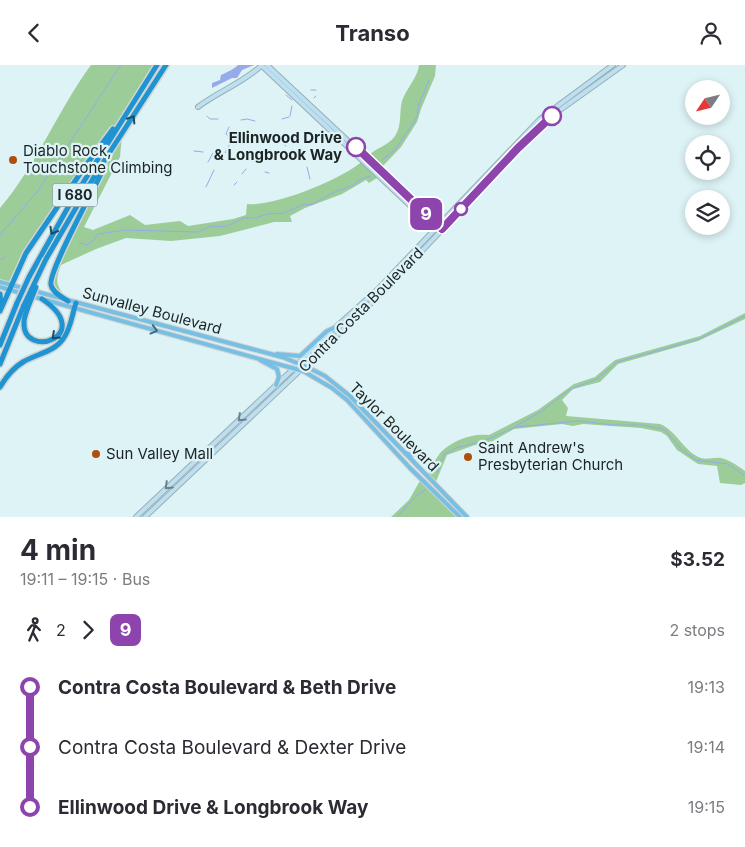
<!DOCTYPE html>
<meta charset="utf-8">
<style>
body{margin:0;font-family:Inter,sans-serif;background:#f7f7f7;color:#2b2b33;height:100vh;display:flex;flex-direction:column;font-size:19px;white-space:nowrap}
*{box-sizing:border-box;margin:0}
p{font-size:16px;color:#7c7c81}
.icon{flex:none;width:28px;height:28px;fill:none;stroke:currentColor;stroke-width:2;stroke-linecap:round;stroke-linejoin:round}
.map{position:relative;height:452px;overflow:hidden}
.details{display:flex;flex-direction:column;background:#fff;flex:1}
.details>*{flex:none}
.badge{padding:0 10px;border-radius:8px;font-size:18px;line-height:32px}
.needle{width:32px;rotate:235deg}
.tools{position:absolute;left:685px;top:15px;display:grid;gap:10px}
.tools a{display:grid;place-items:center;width:45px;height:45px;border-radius:50%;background:#fff;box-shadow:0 2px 8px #0003;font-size:25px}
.map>.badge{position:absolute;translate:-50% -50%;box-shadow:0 0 0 2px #fff}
.legs{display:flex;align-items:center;gap:8px;height:55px;padding:0 20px;font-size:16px}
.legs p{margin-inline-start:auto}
.summary{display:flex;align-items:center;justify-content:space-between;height:85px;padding:0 20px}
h1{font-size:28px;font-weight:700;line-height:38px}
ul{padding:0 20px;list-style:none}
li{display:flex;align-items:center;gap:18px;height:60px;font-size:19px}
li i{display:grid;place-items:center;width:8px;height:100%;margin:0 6px;background:currentColor}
li i::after{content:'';width:12px;height:12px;margin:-6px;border:4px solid;border-radius:50%;background:#fff}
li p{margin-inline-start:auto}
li:first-child i{background:linear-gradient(#0000 50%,currentColor 0)}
li:last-child i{background:linear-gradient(currentColor 50%,#0000 0)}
header{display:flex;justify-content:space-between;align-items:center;height:65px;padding:0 20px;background:#fff;font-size:22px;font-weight:700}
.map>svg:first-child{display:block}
</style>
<header><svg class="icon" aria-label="back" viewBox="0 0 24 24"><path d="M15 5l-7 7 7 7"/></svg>Transo<svg class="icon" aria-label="person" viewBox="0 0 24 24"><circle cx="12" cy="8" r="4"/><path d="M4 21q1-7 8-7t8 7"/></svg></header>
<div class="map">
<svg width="745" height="452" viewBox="0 0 745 452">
<rect width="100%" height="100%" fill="#ddf3f6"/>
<g fill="#9ccd99">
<path d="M91,0H157C147,17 137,36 124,52C84,104 40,161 11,220L0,217V143C36,101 58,45 91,0Z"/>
<path d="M419,0H436L435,11L421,44L417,57L401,82L380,104L367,92C375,83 388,81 395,71C402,61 399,47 402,36C406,24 418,12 419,0Z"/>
<path d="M122,70L120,92L84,162L93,165L130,150L145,160L180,156L188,161L233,154L246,150L247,139C274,142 343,114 364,95L380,111L369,118L366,115L342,129L305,143L290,151L292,157H274L220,171L171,176L126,173L96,184L61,200C54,218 57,221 68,236L53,224L52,211L105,95Z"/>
<path d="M745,248V254L698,276L618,299L600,317L573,324L562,335L568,343L566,351L660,359C676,365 685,388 701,393C707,395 715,392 721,393C730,395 738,401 745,406V418L741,420L720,418L717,401L698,399L677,385L667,371L661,367L641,363L583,359L573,361L562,359L514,364L493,376L475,380L447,390L435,419L427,411C431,404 435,394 441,387C453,375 472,368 489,370L538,345L574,319L595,312L615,295L700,271Z"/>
<polygon points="421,414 460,452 391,452 409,435"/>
</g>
<path fill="#97aae9" d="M238,0H254L242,5L237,13H232L212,23V18L220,15L221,10C227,7 233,5 238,0Z"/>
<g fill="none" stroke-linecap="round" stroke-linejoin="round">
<g stroke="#97aae9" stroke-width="1">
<polyline points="311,25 316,25"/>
<polyline points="286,30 292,35"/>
<polyline points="314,33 316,31"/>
<polyline points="207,51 210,54 218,54"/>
<polyline points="290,51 292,41"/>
<polyline points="282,54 289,52"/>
<polyline points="241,55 247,54 255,56"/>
<polyline points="280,77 286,81"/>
<polyline points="293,84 296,87"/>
<polyline points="194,86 203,87"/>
<polyline points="225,88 232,75 226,69 229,62"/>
<polyline points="382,95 395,85 417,52 419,39 429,15"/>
<polyline points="208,97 213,88"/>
<polyline points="307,102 310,114"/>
<polyline points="265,107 269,108"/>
<polyline points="242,109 246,104"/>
<polyline points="234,120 237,117"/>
<polyline points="206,122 214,105"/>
<polyline points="0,170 37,127 121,0"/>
<polyline points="79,178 87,180 94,175 98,169 125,165 198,167 211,161 225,162 244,153 256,153 267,149 284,148 302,140 313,139 332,128 354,120 359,115 370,111"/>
<polyline points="0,195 6,192"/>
<polyline points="516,361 542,346 569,325 597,314 617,297 699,274 745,251"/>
<polyline points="437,408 441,396 445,389 456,383 486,375 515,362 579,356 613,360 643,360 662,364 666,366 680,383 696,395 728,399 745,411"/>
<polyline points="397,452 415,432 425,425"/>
</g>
<defs>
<g id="secondary">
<polyline points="261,0 436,165"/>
<polyline points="267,0 439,161"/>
<path d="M198,42C219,26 243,18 262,0"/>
<polyline points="136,452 291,306 317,279 377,225 540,54 613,0"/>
<polyline points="145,452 383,227 546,55 623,0"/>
</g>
<g id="primary">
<polyline points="0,217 282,292 305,301 325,311 350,331 467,452"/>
<polyline points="0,222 24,229"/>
<polyline points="31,231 303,306 332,323 347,335 410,403 460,452"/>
<polyline points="277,289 300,291 327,266 336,262"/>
<polyline points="260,295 277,304 279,312 276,320"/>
<polyline points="405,388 411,390 419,386"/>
</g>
<g id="highway">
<polyline points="46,194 97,107 166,0"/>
<polyline points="29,212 71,137 157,0"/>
<polyline points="0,229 1,240"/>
<path d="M68,236C62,232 53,228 51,220C48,207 93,126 101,109L104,101"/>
<path d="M28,242C27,246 24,252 24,257C22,296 97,271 42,234"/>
<polyline points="0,246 26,188 86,100 113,64"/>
<polyline points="0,280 17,238"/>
<polyline points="0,299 24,240"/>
<path d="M0,322C6,312 13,303 23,297C36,289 54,287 63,274C71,264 72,249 76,238"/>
</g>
</defs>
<use href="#secondary" stroke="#9aafb2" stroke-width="6"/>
<use href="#primary" stroke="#d2d3d3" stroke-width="6"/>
<use href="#highway" stroke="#d2d3d3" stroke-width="8"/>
<use href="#secondary" stroke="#bcdff2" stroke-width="4"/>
<use href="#primary" stroke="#78bfe4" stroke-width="4"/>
<use href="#highway" stroke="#1e94d2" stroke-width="5"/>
<defs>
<g id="highway-bridge">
<polyline points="17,238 29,212"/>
<polyline points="24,240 46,194"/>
<polyline points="28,242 36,222"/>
</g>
</defs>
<use href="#highway-bridge" stroke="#d2d3d3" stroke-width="8" stroke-linecap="butt"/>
<use href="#highway-bridge" stroke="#1e94d2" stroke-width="5"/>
</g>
<defs><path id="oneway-chevron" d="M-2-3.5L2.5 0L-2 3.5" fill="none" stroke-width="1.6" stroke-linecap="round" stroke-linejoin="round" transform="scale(1.25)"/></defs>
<g stroke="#1d4b62">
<use href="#oneway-chevron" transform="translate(132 54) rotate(-57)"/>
<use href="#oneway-chevron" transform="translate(53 166) rotate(120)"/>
<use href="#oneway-chevron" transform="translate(55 271) rotate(137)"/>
</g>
<use stroke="#456a7b" href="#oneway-chevron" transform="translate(154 265) rotate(15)"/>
<g stroke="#6c828c">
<use href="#oneway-chevron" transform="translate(241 353) rotate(137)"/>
<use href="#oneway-chevron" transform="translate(168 421) rotate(136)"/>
</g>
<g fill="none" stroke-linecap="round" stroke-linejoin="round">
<defs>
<polyline id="line-1" points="356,82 442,164 518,83 552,51"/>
</defs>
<use href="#line-1" stroke="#fff" stroke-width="11"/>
<use href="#line-1" stroke="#8e44ad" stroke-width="8"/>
</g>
<g fill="#fff" stroke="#8e44ad" stroke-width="2.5">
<circle cx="552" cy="51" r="9"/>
<circle cx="356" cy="82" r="9"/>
<circle cx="461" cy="144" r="6"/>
</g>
<g fill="#af4f0b" stroke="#ddf3f6" stroke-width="2">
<circle cx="13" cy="95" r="5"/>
<circle cx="96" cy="389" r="5"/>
<circle cx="468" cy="392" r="5"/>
</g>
<g text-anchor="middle" stroke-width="4.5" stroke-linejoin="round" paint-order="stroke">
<rect fill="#ddf3f6" stroke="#566264" stroke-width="1" x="52.5" y="118.5" width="45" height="23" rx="4"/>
<g font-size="14" font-weight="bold" fill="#1c2425">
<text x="75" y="135">I 680</text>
</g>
<g font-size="15" font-weight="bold" fill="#1c2425" stroke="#ddf3f6" text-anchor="end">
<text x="342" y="78">Ellinwood Drive<tspan x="342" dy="17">&amp; Longbrook Way</tspan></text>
</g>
<g font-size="15" fill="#1c2425" stroke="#ddf3f6" text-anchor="start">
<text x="23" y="91">Diablo Rock,<tspan x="23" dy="17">Touchstone Climbing</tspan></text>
<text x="478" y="388">Saint Andrew's<tspan x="478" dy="17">Presbyterian Church</tspan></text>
<text x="106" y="394">Sun Valley Mall</text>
</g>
<g font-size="15" fill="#1c2425" stroke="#ddf3f6">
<text transform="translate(361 245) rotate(-45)" y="5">Contra Costa Boulevard</text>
<text transform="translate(152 246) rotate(15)" y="5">Sunvalley Boulevard</text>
<text transform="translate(394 362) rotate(45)" y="5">Taylor Boulevard</text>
</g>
</g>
</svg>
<div class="tools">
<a><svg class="needle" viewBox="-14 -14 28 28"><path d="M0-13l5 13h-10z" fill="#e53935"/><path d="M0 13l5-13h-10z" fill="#7c7c81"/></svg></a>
<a><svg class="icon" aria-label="locate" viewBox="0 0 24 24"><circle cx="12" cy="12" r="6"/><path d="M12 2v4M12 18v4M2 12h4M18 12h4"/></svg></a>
<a><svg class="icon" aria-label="layers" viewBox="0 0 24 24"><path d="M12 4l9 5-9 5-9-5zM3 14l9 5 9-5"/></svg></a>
</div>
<b class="badge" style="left:426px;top:149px;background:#8e44ad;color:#fff">9</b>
</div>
<section class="details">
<div class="summary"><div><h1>4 min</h1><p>19:11 – 19:15 · Bus</p></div><b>$3.52</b></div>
<div class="legs"><svg class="icon" aria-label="walk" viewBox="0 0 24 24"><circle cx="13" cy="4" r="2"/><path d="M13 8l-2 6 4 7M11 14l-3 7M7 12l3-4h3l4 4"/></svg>2<svg class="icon" aria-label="forward" viewBox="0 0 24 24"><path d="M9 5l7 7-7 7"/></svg><b class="badge" style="background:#8e44ad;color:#fff">9</b><p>2 stops</p></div>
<ul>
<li><i style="color:#8e44ad"></i><b>Contra Costa Boulevard &amp; Beth Drive</b><p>19:13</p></li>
<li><i style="color:#8e44ad"></i><span>Contra Costa Boulevard &amp; Dexter Drive</span><p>19:14</p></li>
<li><i style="color:#8e44ad"></i><b>Ellinwood Drive &amp; Longbrook Way</b><p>19:15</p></li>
</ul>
</section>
